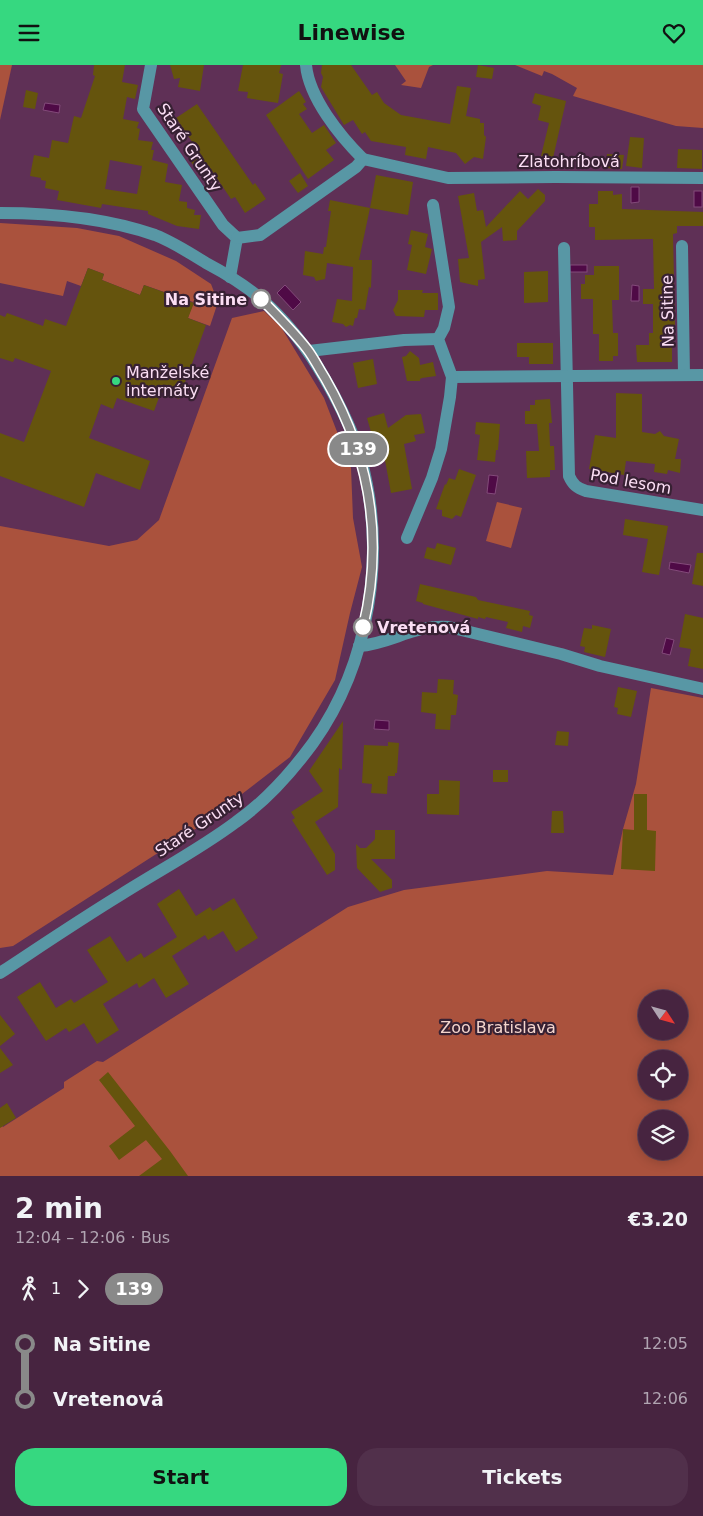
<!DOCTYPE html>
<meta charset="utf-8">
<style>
body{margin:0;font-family:"DejaVu Sans",sans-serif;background:#51304b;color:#f1f3f6;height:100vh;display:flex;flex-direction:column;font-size:19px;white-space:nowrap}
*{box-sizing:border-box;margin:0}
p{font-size:16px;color:#b0a4b1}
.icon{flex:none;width:28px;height:28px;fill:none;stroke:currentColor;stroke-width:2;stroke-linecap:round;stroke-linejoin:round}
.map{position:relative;height:1111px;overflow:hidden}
.side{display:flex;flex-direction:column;background:#472440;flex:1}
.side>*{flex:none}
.badge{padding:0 10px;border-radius:16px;font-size:18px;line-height:32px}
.needle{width:32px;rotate:126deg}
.tools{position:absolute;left:638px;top:925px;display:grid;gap:10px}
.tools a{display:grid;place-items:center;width:50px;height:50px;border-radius:50%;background:#472440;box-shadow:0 2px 12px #0003,0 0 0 1px #5f4159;font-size:25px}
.map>.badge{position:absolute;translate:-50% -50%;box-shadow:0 0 0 2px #fff}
.legs{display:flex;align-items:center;gap:8px;height:55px;padding:0 15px;font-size:16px}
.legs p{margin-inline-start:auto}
.head{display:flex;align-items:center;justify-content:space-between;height:85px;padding:0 15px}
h1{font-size:28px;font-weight:700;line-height:38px}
.button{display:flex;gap:10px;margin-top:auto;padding:10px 15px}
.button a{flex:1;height:58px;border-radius:20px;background:#36d880;color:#111;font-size:20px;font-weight:700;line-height:58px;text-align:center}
.button a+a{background:#51304b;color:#f1f3f6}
ul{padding:0 15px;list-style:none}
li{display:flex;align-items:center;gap:18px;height:55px;font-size:19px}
li i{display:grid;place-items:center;width:8px;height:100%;margin:0 6px;background:currentColor}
li i::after{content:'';width:12px;height:12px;margin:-6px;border:4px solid;border-radius:50%;background:#472440}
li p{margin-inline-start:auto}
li:first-child i{background:linear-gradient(#0000 50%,currentColor 0)}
li:last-child i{background:linear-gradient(currentColor 50%,#0000 0)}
header{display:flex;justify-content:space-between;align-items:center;height:65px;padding:0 15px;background:#36d880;color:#111;font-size:22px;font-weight:700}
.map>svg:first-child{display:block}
</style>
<header><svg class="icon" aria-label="menu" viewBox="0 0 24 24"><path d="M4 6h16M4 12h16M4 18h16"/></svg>Linewise<svg class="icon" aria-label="heart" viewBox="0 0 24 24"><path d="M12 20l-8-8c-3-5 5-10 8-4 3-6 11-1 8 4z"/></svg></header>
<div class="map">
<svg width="703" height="1111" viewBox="0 0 703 1111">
<rect width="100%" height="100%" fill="#5f3056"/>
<g fill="#aa523d" fill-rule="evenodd">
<polygon points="0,0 12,0 0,55"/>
<polygon points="395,0 433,0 429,2 421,23 401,20 406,16"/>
<polygon points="515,0 703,0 703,63 676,61 573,31 577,23 552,9 544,6 542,11"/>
<polygon points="0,158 77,163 119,171 176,196 211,219 218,237 210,261 188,253 193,237 144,220 140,230 102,215 104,209 88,203 81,221 67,216 63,231 0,218"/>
<polygon points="264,246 281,262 324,333 351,403 353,453 362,502 350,548 335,615 290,692 203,759 13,881 0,883 0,461 109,481 137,475 159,455 232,253"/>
<polygon points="497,437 522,443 511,483 486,476"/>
<path d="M651,623L703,633V1111H0V1058L3,1062L64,1023V1017L97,996L103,997L348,842L404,825L547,806L613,810L623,764L636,719ZM646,934H679V966H646ZM646,994H679V1026H646ZM646,1054H679V1086H646Z"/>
</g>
<g fill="#4f0a46" stroke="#834a7a">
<polygon points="45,38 60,40 59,48 43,45"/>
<polygon points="631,122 639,122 639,137 631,138"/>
<rect x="694" y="126" width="8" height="16"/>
<rect x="570" y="200" width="17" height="7"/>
<polygon points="285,220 301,237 293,245 277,228"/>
<polygon points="632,220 639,221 639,236 631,236"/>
<polygon points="489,410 498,411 495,429 487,428"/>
<polygon points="670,497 691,500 689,508 669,504"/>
<polygon points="666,573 674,575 670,590 662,588"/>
<polygon points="375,655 389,656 389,665 374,664"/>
</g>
<g fill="#65540d" fill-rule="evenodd">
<path d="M94,0H125L122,17L138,20L135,34L127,32L123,54L139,57L137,63L140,64L138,75L153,77L151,85H154L152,95L168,99L165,117L182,120L179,136L187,137V143L195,145L194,150H201L199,164L177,161L148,149V146L102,139L101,143L57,135L59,126L45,123L46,116L41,115V113L30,111L34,90L49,93L52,75L68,78L74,51L81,53L95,11L93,10ZM110,95L142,101L137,129L105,124Z"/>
<polygon points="170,0 204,0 200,26 178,22 180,13 174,14"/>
<polygon points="243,0 281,0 279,8 283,9 278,38 247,33 248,27 238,26"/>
<polygon points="322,0 351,0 372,30 377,27 384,38 401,50 450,59 457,21 471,23 466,51 480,54 480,58 484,58 484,70 486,72 483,94 474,92 465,99 456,88 428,82 426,94 405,90 406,82 371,76 365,67 362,69 353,55 344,60 321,22 323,12 321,8"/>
<polygon points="478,0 494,3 492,14 476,12"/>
<polygon points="26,25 38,28 35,44 23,42"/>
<polygon points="299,26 306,37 303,39 307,44 299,49 312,68 324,60 336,78 326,85 334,95 308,114 266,50"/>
<polygon points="535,28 566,36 553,93 541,91 549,58 538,55 541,41 532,38"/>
<polygon points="197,39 253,120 255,118 266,134 245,148 235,132 231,134 208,100 198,107 191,97 201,90 176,53"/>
<polygon points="630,72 644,73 642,103 626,101"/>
<polygon points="678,84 702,85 702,104 677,103"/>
<polygon points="607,89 624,90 622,104 606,103"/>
<polygon points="300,108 308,121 298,128 289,116"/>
<polygon points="376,110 413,117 408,150 370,143 359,195 372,195 371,223 369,222 365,245 359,244 357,253 355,253 353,261 350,260 346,262 343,259 332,257 337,234 352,236 353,202 327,198 325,214 316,216 314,212 303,210 305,186 323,189 324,182 326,182 331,146 328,146 330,135 370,143"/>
<polygon points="538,124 545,130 545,136 517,166 517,175 503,176 502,162 481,177 485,214 478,215 478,221 460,217 458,194 469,193 458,131 474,128 477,146 483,145 486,162 520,126 528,134"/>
<polygon points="598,126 613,126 613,130 622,129 622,144 703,147 703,161 677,161 677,168 673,169 675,263 672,263 672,297 637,297 636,280 649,280 649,268 653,268 653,239 643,239 643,224 654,224 653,174 595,175 595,162 589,162 589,139 598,139"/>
<polygon points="411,165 428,169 425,182 432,184 426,209 407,205 412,180 408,179"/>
<polygon points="594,201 619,201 619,235 612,235 613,268 618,268 618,291 613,291 613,296 599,296 599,269 593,269 593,234 581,234 581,219 585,219 585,210 594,210"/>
<polygon points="88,203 104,209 102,215 140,230 144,220 194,238 188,253 206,260 179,334 161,327 154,346 117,333 113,344 101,339 89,373 150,396 140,425 96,408 84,442 0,411 0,368 24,377 51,306 15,293 13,297 0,293 0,250 5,252 7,248 43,261 45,254 66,261"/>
<polygon points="548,206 548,237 524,238 524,207"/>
<polygon points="398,225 423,225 422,228 438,228 438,245 425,245 424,252 396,251 393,245 398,235"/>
<polygon points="517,278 553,278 553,299 529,299 529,292 517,292"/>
<polygon points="410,286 419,293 420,300 433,297 436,311 422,313 420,314 420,316 407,316 402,292 406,291"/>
<polygon points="373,294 377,319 358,323 353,298"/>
<polygon points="616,328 642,329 642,367 655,369 660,366 664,371 679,374 675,394 681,394 680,408 668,405 667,409 654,407 655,399 626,396 624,410 589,404 595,370 616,373"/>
<polygon points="550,334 552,358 549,358 550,381 554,381 555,405 550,405 550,412 527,413 526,386 539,386 537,359 525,359 525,346 530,346 530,340 535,340 535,335"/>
<polygon points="384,348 388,363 406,350 421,349 425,368 414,370 416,376 404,379 412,424 391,428 382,379 375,381 367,353"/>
<polygon points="476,357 500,359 498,385 496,385 495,397 477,395 480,370 475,369"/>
<polygon points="459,404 476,410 461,452 456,450 452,454 442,451 442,445 436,444 445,419 446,420 449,413 455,415"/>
<polygon points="625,454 668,461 659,510 642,507 648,474 623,470"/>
<polygon points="437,478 456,483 451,500 424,493 427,482 435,484"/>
<polygon points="697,488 703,488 703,521 692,519"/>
<polygon points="420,519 476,532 478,535 530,546 529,550 533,551 530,563 523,561 522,567 506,563 508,557 486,552 485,554 478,552 478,554 423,539 423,538 416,536"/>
<polygon points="685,549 703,553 703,604 688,601 691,584 679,582"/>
<polygon points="592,560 611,564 605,592 584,587 585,582 580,581 584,563 592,564"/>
<polygon points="438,614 454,615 453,629 458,630 456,650 451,650 450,665 435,664 436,649 421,647 422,627 437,628"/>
<polygon points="618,622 637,626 631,652 617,649 618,643 614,642"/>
<polygon points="343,656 342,705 339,703 338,742 315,757 335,789 335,805 327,810 292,755 295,753 291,747 323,726 309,706"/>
<polygon points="557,666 569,667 568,681 555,680"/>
<polygon points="388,677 399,678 397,708 395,708 395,711 388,711 387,729 371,728 372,719 362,718 364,680 388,681"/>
<rect x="493" y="705" width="15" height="12"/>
<polygon points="439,715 460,716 459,750 427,749 427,729 439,729"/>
<polygon points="634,729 647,729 647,765 656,766 655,806 621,804 623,764 634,765"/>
<polygon points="552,746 563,746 564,768 551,768"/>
<polygon points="375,765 395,765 395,794 371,794 392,815 392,823 380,827 357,803 356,779 360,783 366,783 375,774"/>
<polygon points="179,824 196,851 210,842 213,846 234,833 258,873 236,887 223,866 208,875 205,870 172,891 189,919 166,933 154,913 139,923 137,918 103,939 119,965 97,979 84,958 69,967 66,963 46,976 17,932 40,917 56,943 71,934 74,938 108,917 87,885 110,871 127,897 141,888 144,893 177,872 157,839"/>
<polygon points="0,950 15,969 0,981"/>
<polygon points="0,983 13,1000 0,1008"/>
<polygon points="108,1007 170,1086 188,1111 139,1111 162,1094 146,1075 119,1095 109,1081 135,1061 99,1015"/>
<polygon points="7,1038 16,1053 0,1063 0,1043"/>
</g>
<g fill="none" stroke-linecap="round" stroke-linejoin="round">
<g stroke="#5897a5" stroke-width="12">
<polyline points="151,0 143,44 223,160 237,173 230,212"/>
<polyline points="363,94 448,113 555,112 703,113"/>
<path d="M0,148C52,148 106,153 155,170C173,177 190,188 206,198C225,208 243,219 260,233C287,256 308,284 325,314C340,340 353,365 361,394C387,488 370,598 313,678C291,708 266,736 236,757C200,784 160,805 122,829C81,854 41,881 0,908"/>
<path d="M237,173L260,170L356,102L363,94C340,71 309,33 306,0"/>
<polyline points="682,181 684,310"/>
<path d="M564,183L569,411C573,420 577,423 586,426L703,445"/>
<polyline points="309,286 404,275 438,274"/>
<polyline points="452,312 703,310"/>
<polyline points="407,473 432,413 441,384 450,332 452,312 438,274 444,263 449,242 433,140"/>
<path d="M359,581C391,579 414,559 449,562L561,589L600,601L703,624"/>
</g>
</g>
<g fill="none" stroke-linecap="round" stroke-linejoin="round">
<defs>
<path id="line-1" d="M261,234C277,250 293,266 307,284C314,293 319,304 325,313C370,391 384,475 363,562"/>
</defs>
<use href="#line-1" stroke="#fff" stroke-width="11"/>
<use href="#line-1" stroke="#898989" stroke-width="8"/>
</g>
<g fill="#fff" stroke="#898989" stroke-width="2.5">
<circle cx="261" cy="234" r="9"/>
<circle cx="363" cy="562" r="9"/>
</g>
<circle fill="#36d880" stroke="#372133" stroke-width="2" cx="116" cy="316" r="5"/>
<g text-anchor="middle" stroke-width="4.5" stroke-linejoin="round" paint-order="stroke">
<g font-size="16" fill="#fbdef4" stroke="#372133">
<text transform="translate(190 82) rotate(56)" y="6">Staré Grunty</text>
<text x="569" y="102">Zlatohríbová</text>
<text transform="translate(667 246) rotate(-91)" y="6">Na Sitine</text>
<text transform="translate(631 416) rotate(10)" y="6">Pod lesom</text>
<text transform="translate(199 759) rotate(-34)" y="6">Staré Grunty</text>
</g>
<g font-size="16" font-weight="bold" fill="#fbdef4" stroke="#372133" text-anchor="end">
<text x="247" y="240">Na Sitine</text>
<text x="377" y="568" text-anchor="start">Vretenová</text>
</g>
<g font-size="16" fill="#fbdef4" stroke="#372133" text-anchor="start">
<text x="126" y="313">Manželské<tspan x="126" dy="18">internáty</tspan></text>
</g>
<g font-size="16" fill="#f4d5cd" stroke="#372133">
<text x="498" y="968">Zoo Bratislava</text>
</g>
</g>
</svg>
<div class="tools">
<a><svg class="needle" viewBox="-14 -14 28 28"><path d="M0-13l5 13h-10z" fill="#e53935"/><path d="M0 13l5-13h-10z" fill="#b0a4b1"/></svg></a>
<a><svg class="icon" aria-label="locate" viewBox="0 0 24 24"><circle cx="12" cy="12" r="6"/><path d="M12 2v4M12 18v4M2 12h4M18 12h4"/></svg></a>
<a><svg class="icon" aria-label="layers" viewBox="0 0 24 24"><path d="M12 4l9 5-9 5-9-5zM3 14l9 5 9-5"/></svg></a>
</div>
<b class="badge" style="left:358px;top:384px;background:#898989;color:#fff">139</b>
</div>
<section class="side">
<div class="head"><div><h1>2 min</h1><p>12:04 – 12:06 · Bus</p></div><b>€3.20</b></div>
<div class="legs"><svg class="icon" aria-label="walk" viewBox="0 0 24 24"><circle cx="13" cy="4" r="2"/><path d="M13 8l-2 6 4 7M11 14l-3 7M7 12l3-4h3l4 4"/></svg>1<svg class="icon" aria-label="forward" viewBox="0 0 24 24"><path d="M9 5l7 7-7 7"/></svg><b class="badge" style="background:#898989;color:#fff">139</b></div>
<ul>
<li><i style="color:#898989"></i><b>Na Sitine</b><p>12:05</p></li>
<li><i style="color:#898989"></i><b>Vretenová</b><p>12:06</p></li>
</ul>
<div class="button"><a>Start</a><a>Tickets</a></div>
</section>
